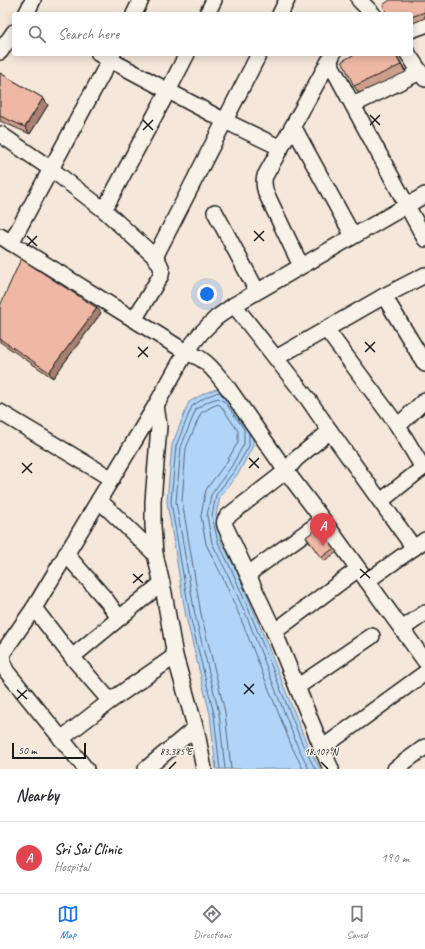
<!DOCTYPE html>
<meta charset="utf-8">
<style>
body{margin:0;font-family:Caveat,sans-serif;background:#f2f2f3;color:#2b2b33}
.scale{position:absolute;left:12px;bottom:10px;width:74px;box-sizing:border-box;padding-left:4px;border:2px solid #1c1c1c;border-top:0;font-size:11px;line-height:14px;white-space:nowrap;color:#1c1c1c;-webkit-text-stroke:3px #f7f3e8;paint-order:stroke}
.you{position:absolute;left:207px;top:294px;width:14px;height:14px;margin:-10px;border:3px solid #fff;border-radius:50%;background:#1a73e8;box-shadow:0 0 0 6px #1a73e833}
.badge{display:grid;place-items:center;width:26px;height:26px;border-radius:50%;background:#1a73e8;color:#fff;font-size:13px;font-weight:700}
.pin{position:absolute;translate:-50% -33px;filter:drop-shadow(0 1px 2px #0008)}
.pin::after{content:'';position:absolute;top:21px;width:14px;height:12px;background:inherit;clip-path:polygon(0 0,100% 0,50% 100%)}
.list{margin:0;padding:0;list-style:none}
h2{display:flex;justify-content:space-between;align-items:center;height:52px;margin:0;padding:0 16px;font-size:17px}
h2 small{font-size:13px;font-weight:400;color:#7c7c81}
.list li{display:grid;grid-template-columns:26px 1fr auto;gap:12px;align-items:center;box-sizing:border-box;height:72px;padding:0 16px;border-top:1px solid #e1e1e2}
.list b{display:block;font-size:15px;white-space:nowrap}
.list p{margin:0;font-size:13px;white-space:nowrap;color:#7c7c81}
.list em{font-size:13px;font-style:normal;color:#7c7c81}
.icon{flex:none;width:22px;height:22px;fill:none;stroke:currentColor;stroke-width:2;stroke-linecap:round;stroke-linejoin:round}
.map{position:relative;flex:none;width:425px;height:769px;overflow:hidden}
.search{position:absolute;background:#fff;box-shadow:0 2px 10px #0003;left:12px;right:12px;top:12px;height:44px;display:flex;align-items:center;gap:10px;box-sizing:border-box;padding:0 14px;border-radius:4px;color:#7c7c81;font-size:15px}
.sheet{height:124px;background:#fff}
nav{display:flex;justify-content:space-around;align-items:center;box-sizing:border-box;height:56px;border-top:1px solid #e1e1e2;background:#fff;font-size:11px;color:#7c7c81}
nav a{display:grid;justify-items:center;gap:2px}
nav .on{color:#1a73e8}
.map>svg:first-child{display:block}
</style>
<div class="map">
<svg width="425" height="769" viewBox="0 0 425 769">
<rect width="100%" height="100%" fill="#f5e7da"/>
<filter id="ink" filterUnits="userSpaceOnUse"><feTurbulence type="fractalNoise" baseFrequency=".025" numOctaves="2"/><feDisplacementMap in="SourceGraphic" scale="8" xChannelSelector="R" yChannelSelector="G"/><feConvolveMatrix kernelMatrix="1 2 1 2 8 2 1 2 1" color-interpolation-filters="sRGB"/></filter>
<g filter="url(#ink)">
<path fill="#b0d5f9" stroke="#758ba1" d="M219 388 253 426V446L239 472 220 497 216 515 221 541 237 572 255 614 306 742 320 769H216L210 714 186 617 167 502 172 445 189 402 205 393Z"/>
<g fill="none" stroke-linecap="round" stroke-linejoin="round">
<g stroke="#576674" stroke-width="1">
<path d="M249 433V446L235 470 216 495 212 516 218 542 233 573 251 615 302 743 315 769"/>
<path d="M220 769 214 714 190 616 171 502 176 446 192 406 206 397 218 392 222 394"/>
<path d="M225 769 219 713 195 615 176 502 181 447 196 409 209 401 218 398 225 402 244 429V444L231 467 211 495 207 516 212 543 228 575 247 617 297 745 309 769"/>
<path d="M231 769 225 712 201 614 182 501 186 448 201 413 211 407 218 404 221 406 238 431V442L226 463 207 488 205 493 201 516 206 544 223 578 241 619 292 747 303 769"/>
</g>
<defs>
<g id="minor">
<path d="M359 0 373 14"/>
<path d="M26 14 33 0"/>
<path d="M134 14 141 0"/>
<path d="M207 14 214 0"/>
<path d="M280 14 287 0"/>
<path d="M411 30 425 25"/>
<path d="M0 52 14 32"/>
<path d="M99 54 225 121 281 148"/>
<path d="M408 54 425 79"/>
<path d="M329 61 425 239"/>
<path d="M353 105 420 72"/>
<path d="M293 126 353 236"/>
<path d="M0 134 51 169 104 210 155 257C159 263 163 267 161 275L134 320"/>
<path d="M104 210 168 91 187 54"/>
<path d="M215 212 257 291"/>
<path d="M0 236 186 352C190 354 196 356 201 359 212 366 220 378 228 388L286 471 323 520 425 661"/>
<path d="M11 243 113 54"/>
<path d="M155 257 259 54"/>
<path d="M301 266 266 193C264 187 263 182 265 176L333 54"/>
<path d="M384 296 425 364"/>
<path d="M234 305 308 399 330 431 414 548"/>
<path d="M326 329 398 426 423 468"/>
<path d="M276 358 384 296 425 275"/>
<path d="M156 405 159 426 153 501V526L155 554 164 593 175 656 197 733 204 769"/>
<path d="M0 412 112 479"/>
<path d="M398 426 425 400"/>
<path d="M330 431 296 459 286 471 228 516C223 521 224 524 227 530L275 633 322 748 331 769"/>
<path d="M99 500 155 554"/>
<path d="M381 501 425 466"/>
<path d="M66 554 107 601 119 618"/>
<path d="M248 574 323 520"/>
<path d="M367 581 425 540"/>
<path d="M34 608 72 657 110 701"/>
<path d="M402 629 425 613"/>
<path d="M274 632 358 569"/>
<path d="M72 657 162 583"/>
<path d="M297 687 372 636"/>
<path d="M61 739 110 701 175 656"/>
<path d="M322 748 425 673"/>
<path d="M86 769 7 672C3 664 1 660 4 651L34 608 156 405 186 352 201 333 216 318 234 305 425 195"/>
<path d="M146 769 195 728"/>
<path d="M395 769 425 747"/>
</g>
</defs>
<use href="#minor" stroke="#1c1c1c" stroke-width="18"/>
<use href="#minor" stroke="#f7f3e8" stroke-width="15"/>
</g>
<g fill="#ce9e8d" stroke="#1c1c1c">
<path d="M425 0V18L411 24V14Z"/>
<path d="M396 54 406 72 359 93 354 86Z"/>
<path d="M0 73 43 98 48 105 30 134 0 121Z"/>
<path d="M0 306 97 308 101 313 53 378 0 342Z"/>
<path d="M319 527 337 552 324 561 306 537Z"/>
</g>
<g fill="#a78173" stroke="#1c1c1c">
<path d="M395 54H396L406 72 401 65Z"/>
<path d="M43 98 48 105 30 134 25 127Z"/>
<path d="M97 308 101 313 53 378 49 372Z"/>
</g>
<g fill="#efb8a4" stroke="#1c1c1c">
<path d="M390 0H425V12L411 17V14H387L383 5Z"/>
<path d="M355 54H395L401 65 354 86 342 61Z"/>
<path d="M0 73 43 98 25 127 0 116Z"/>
<path d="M21 259 97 308 49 372 0 339V306Z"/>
<path d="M319 527 334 548 321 558 306 537Z"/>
</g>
</g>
<path fill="none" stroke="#1c1c1c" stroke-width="1.5" d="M370 115 380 125M143 120 153 130M370 125 380 115M143 130 153 120M254 231 264 241M27 236 37 246M254 241 264 231M27 246 37 236M365 342 375 352M138 347 148 357M365 352 375 342M138 357 148 347M249 458 259 468M22 463 32 473M249 468 259 458M22 473 32 463M360 569 370 578M133 574 143 583M360 578 370 569M133 583 143 574M244 684 254 694M17 690 27 699M244 694 254 684M17 699 27 690M321 762 328 769M169 769 176 762"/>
<g font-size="10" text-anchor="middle" fill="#1c1c1c" stroke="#f7f3e8" stroke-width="3" stroke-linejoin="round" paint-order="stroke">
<text x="176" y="755">83.385°E</text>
<text x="321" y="755">18.107°N</text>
</g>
</svg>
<div class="scale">50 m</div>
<div class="you"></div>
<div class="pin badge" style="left:323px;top:546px;background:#e0444e">A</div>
<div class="search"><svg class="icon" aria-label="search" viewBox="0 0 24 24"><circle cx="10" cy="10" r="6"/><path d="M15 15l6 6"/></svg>Search here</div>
</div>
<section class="sheet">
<h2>Nearby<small></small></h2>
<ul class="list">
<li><span class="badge" style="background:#e0444e">A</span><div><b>Sri Sai Clinic</b><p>Hospital</p></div><em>190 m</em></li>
</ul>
</section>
<nav>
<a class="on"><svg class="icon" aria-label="map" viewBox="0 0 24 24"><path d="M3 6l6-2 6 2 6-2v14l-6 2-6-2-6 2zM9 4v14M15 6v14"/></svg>Map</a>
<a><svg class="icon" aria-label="directions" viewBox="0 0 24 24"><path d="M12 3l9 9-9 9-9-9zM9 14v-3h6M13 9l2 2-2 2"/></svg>Directions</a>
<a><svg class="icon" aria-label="saved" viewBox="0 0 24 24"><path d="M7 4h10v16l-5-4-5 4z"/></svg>Saved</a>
</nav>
